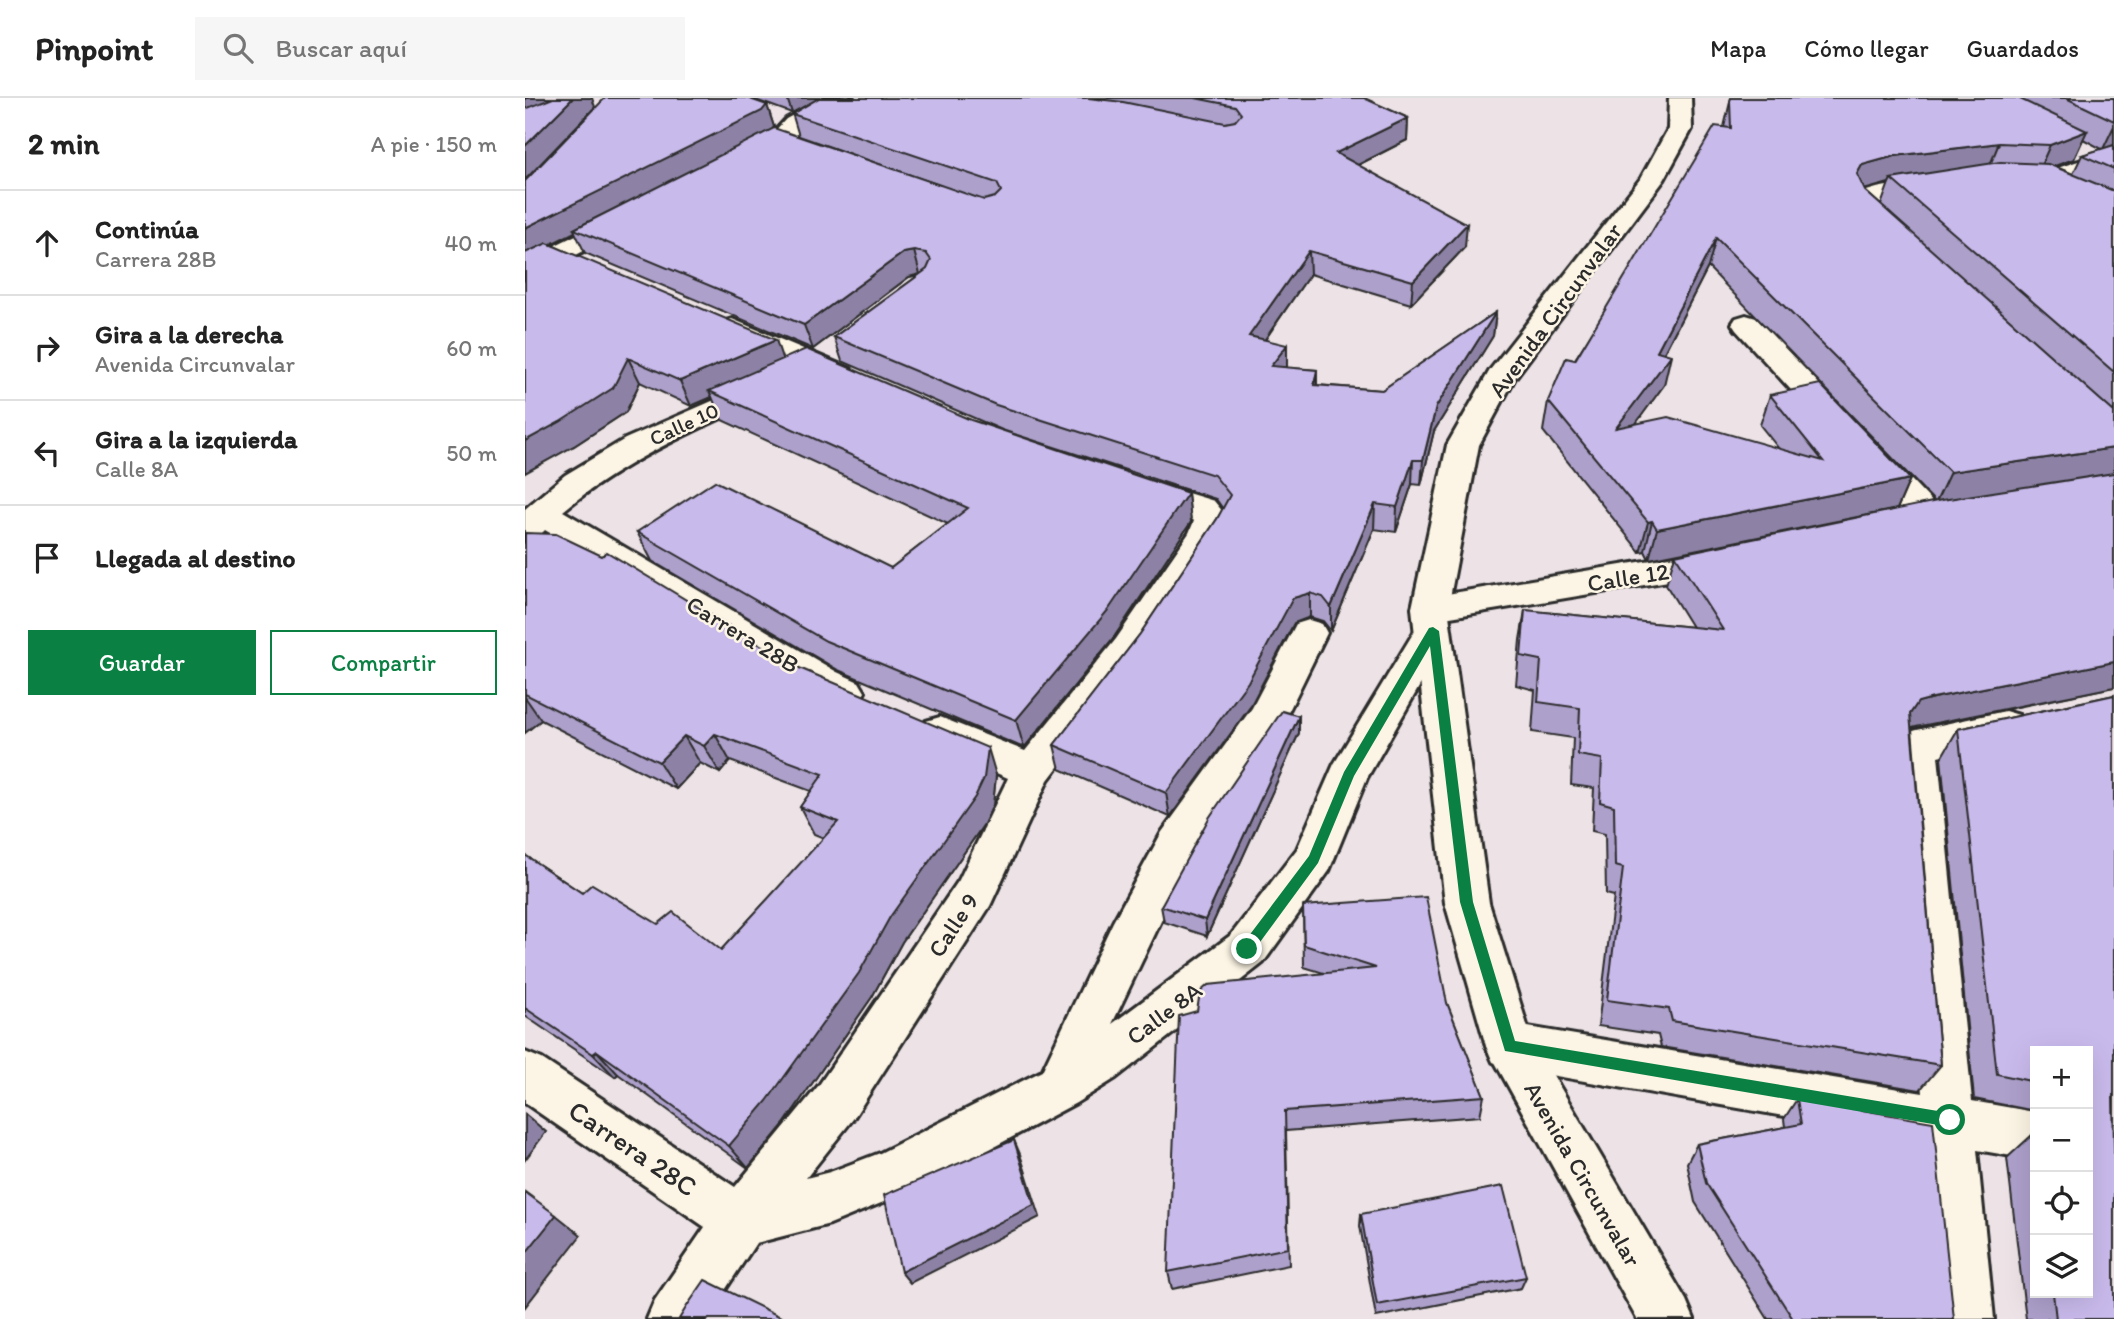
<!DOCTYPE html>
<html lang="es">
<meta charset="utf-8">
<style>
body{margin:0;font-family:Itim,sans-serif;background:#f6f6f6;color:#222}
.controls{position:absolute;right:21px;bottom:21px;display:grid;overflow:hidden;border-radius:0px;box-shadow:0 7px 28px #0002}
.controls button{width:63px;height:63px;display:grid;place-items:center;padding:0;border:0;border-bottom:2px solid #e0e0e0;background:#fff;color:#222;font:35px sans-serif}
.stop{position:absolute;width:21px;height:21px;margin:-16px;border:5px solid #0b8043;border-radius:50%;background:#fff}
.stop.end{background:#0b8043;border-color:#fff;box-shadow:0 2px 7px #0008}
.list{margin:0;padding:0;list-style:none}
h2{display:flex;justify-content:space-between;align-items:center;height:91px;margin:0;padding:0 28px;font-size:30px}
h2 small{font-size:23px;font-weight:400;color:#767676}
.list li{display:grid;grid-template-columns:46px 1fr auto;gap:21px;align-items:center;box-sizing:border-box;height:105px;padding:0 28px;border-top:2px solid #e0e0e0}
.list b{display:block;font-size:26px;white-space:nowrap}
.list p{margin:0;font-size:23px;white-space:nowrap;color:#767676}
.list em{font-size:23px;font-style:normal;color:#767676}
.actions{display:flex;gap:14px;padding:21px 28px}
.actions a{flex:1;padding:16px 0;border:2px solid #0b8043;border-radius:0px;text-align:center;font-size:24px;color:#0b8043}
.actions .main{background:#0b8043;color:#fff}
.icon{flex:none;width:38px;height:38px;fill:none;stroke:currentColor;stroke-width:2;stroke-linecap:round;stroke-linejoin:round}
.map{position:relative;flex:none;width:1589px;height:1221px;overflow:hidden}
header{display:flex;align-items:center;gap:42px;box-sizing:border-box;height:98px;padding:0 35px;background:#fff;border-bottom:2px solid #e0e0e0}
header strong{font-size:33px}
nav{display:flex;gap:38px;margin-inline-start:auto;font-size:24px}
.search{width:490px;height:63px;background:#f6f6f6;display:flex;align-items:center;gap:18px;box-sizing:border-box;padding:0 24px;border-radius:0px;color:#767676;font-size:26px}
main{display:flex}
aside{flex:1;background:#fff}
.map>svg:first-child{display:block}
</style>
<header>
<strong>Pinpoint</strong>
<div class="search"><svg class="icon" aria-label="search" viewBox="0 0 24 24"><circle cx="10" cy="10" r="6"/><path d="M15 15l6 6"/></svg>Buscar aquí</div>
<nav><a>Mapa</a><a>Cómo llegar</a><a>Guardados</a></nav>
</header>
<main>
<aside>
<h2>2 min<small>A pie · 150 m</small></h2>
<ul class="list">
<li><svg class="icon" aria-label="ahead" viewBox="0 0 24 24"><path d="M12 20V5M6 11l6-6 6 6"/></svg><div><b>Continúa</b><p>Carrera 28B</p></div><em>40 m</em></li>
<li><svg class="icon" aria-label="right" viewBox="0 0 24 24"><path d="M7 20v-9h11M14 6l5 5-5 5"/></svg><div><b>Gira a la derecha</b><p>Avenida Circunvalar</p></div><em>60 m</em></li>
<li><svg class="icon" aria-label="left" viewBox="0 0 24 24"><path d="M17 20v-9H6M10 6l-5 5 5 5"/></svg><div><b>Gira a la izquierda</b><p>Calle 8A</p></div><em>50 m</em></li>
<li><svg class="icon" aria-label="arrive" viewBox="0 0 24 24"><path d="M6 21V4h12l-3 4 3 4H6"/></svg><div><b>Llegada al destino</b></div></li>
</ul>
<div class="actions"><a class="main">Guardar</a><a>Compartir</a></div>
</aside>
<div class="map">
<svg width="1589" height="1221" viewBox="0 0 1589 1221">
<rect width="100%" height="100%" fill="#ede3e7"/>
<filter id="ink" filterUnits="userSpaceOnUse"><feTurbulence type="fractalNoise" baseFrequency=".0143" numOctaves="2"/><feDisplacementMap in="SourceGraphic" scale="14" xChannelSelector="R" yChannelSelector="G"/><feConvolveMatrix kernelMatrix="1 2 1 2 8 2 1 2 1" color-interpolation-filters="sRGB"/></filter>
<g filter="url(#ink)">
<g fill="none" stroke-linecap="round" stroke-linejoin="round">
<defs>
<g id="minor">
<path d="M300 0H328L325 5 277 31 262 47 227 65 218 67 209 65 206 60 209 55 246 37 261 21Z"/>
<path d="M1589 51V66C1557 78 1520 98 1485 89L1482 84 1485 79 1512 77Z"/>
<path d="M1413 82 1422 84 1425 89 1422 94 1352 107 1356 115 1376 135 1372 141C1348 147 1334 123 1325 103 1337 87 1393 84 1413 82Z"/>
<path d="M102 112 111 115 115 120 111 125 10 179 0 181V162Z"/>
<path d="M1221 217 1231 220 1414 411 1419 419 1414 427 1402 430 1390 427 1211 232 1207 226 1211 220Z"/>
<path d="M207 221 326 271 330 277 326 283 315 286 304 283 197 236 193 230 197 224Z"/>
<path d="M240 280 251 283 255 289 251 295C176 329 102 360 38 413L312 574 334 584 340 594 334 604 321 608 286 594 20 432 12 440 0 443V411L40 377 100 341Z"/>
<path d="M613 380 689 403 704 421 697 437 617 559 523 682 465 808 328 1021 281 1080 305 1074 355 1055 517 973 588 824 637 734 727 610 771 526 784 522 797 526 802 535 756 629 667 758 587 926 706 837 772 751 809 666 895 524 902 522 892 519 887 510 892 501 1198 450 1210 454 1215 462 1210 470 1198 474 913 521 921 524 926 533 842 680 804 773 738 865 591 980 551 1005 388 1092 305 1126 231 1145 181 1221H122L130 1202 180 1129 0 1005V954L17 961 210 1089 294 987 434 782 483 680 401 645 395 634 401 623 415 619 500 653 591 541 664 435 669 423 665 419 601 398 597 391 601 384Z"/>
<path d="M1480 613 1494 617 1499 628 1494 639 1413 658 1447 1003 1510 1014V1062L1452 1052 1469 1221H1415L1402 1043 985 970 968 964 961 948 968 932 985 926 1398 995 1372 647 1378 636 1392 632Z"/>
</g>
<path id="primary" d="M1144 0H1166L1167 31 1139 82 990 280 954 347 923 510 964 805 1006 940 1161 1202 1169 1221H1112L961 948 920 805 887 510 922 347 965 272 1116 80 1143 31Z"/>
</defs>
<use href="#minor" stroke="#2b2b2b" stroke-width="6"/>
<use href="#primary" stroke="#2b2b2b" stroke-width="6"/>
<use href="#minor" fill="#fcf5e5" fill-rule="evenodd"/>
<use href="#primary" fill="#fcf5e5" fill-rule="evenodd"/>
</g>
<g fill="#ada0cb" stroke="#2b2b2b" stroke-width="2" fill-rule="evenodd">
<path d="M225 0H839L883 20 882 42 833 67 940 149 886 206 785 176 740 242 762 270 792 272V287L857 292 971 214 968 238 909 333 896 387 887 386 871 434 849 431 806 533 798 523 785 519 769 525 725 609 645 719 535 671 529 647 615 536 692 421 698 411 691 401 477 332 317 263 309 239 394 177 384 179 288 251 60 155 50 134 25 146 258 262 446 322 663 395 666 424 589 539 499 650 313 572 127 463 112 434 366 470 423 426 197 322 187 299 166 308 115 284 101 314 49 348 0 83 242 7 249 29 248 31 417 88 274 38 267 15Z"/>
<path d="M1206 0H1589V589L1387 631 1416 967 1395 992 1136 949 1133 937 1073 928 1089 798 1081 796 1080 736 1067 733 1069 690 1046 687 1048 640 1007 634 1010 592 991 587 995 542 1000 512 1167 529 1141 487 1150 457 1410 404 1183 169 1139 255V287L1110 326 1254 351 1235 327 1245 297 1385 381 1372 411 1124 461 1120 453 1115 454 1018 333 1023 303 1199 29ZM1558 41 1577 51 1557 57 1548 76 1529 68 1549 61ZM1360 85H1364L1356 107 1339 92Z"/>
<path d="M0 435 272 569 471 677 468 707 459 726 377 844 347 899 259 1026 223 1070 93 976 90 979 0 918V757L57 795 196 852 299 740 289 736 275 709 286 693 205 663 195 675 175 665 151 691 16 622 0 635Z"/>
<path d="M1589 597V1025H1588L1589 1221H1501L1482 1060 1507 1037H1510V1195H1563V953H1510V1013L1449 1001 1416 660 1433 631Z"/>
<path d="M774 618V635L682 838 639 824 636 808Z"/>
<path d="M778 808 922 905 959 998 955 1018 761 1033 764 1167 647 1191 643 1174 799 875 779 869Z"/>
<path d="M1272 1001 1429 1221H1243L1170 1104 1162 1065 1172 1046 1260 1029 1259 1021Z"/>
<path d="M836 1116 1001 1179 996 1190 851 1219 835 1128Z"/>
</g>
<g fill="#8d82a5" stroke="#2b2b2b" stroke-width="2">
<path d="M0 0H39L0 17Z"/>
<path d="M48 0H67L70 9 0 82V48Z"/>
<path d="M262 0H295L267 15Z"/>
<path d="M242 7 249 29 244 35 49 131 50 134 0 159V130Z"/>
<path d="M883 20 882 42 811 78V55Z"/>
<path d="M1589 28V47L1578 51Z"/>
<path d="M1562 33 1549 61 1513 74 1525 47Z"/>
<path d="M1474 45 1463 72 1366 81 1364 85 1328 95 1332 76 1337 67 1370 58Z"/>
<path d="M942 126 940 149 886 206 888 183Z"/>
<path d="M1191 140 1183 169 1125 282 1132 253Z"/>
<path d="M389 153 395 176 384 179 288 251 279 227 378 155Z"/>
<path d="M784 153 785 176 725 263 724 238Z"/>
<path d="M971 214 968 238 909 333 896 387 898 362 911 309Z"/>
<path d="M251 242 259 266 184 293 187 299 166 308 155 283Z"/>
<path d="M762 247V272L746 268Z"/>
<path d="M1146 257 1139 287 1085 361 1091 330Z"/>
<path d="M103 260 115 284 101 314 49 348 0 375V343Z"/>
<path d="M792 272V296L789 287Z"/>
<path d="M1589 350V377L1411 404 1425 374Z"/>
<path d="M888 362 887 386 871 434 872 409Z"/>
<path d="M1385 381 1372 411 1124 461 1132 431Z"/>
<path d="M663 395 666 424 589 539 499 650 491 622Z"/>
<path d="M850 406 849 431 806 533V509Z"/>
<path d="M1127 423 1120 453 1115 454 1123 424Z"/>
<path d="M785 495V519L769 525 725 609 645 719 641 695 768 500Z"/>
<path d="M1589 564V589L1391 629 1377 633 1385 616 1393 604 1408 600Z"/>
<path d="M0 599 16 622 0 635Z"/>
<path d="M774 618V635L682 838 680 822Z"/>
<path d="M190 636 205 663 195 675 179 648Z"/>
<path d="M159 638 175 665 151 691 134 664Z"/>
<path d="M463 650 471 677 468 707 459 726 377 844 347 899 259 1026 223 1070 204 1048 365 819Z"/>
<path d="M72 953 93 976 90 979 68 956Z"/>
<path d="M0 1016 21 1034 0 1062Z"/>
<path d="M489 1042 495 1056 515 1119 385 1185 376 1174Z"/>
<path d="M31 1117 56 1137 0 1209V1156Z"/>
</g>
<g fill="#c9baec" stroke="#2b2b2b" stroke-width="2">
<path d="M28 0H48L0 48V11Z"/>
<path d="M80 0H222L242 7 237 13 0 130V83Z"/>
<path d="M294 0H563L598 4 700 25 710 23 716 16 710 8 670 0H839L883 20 811 55 942 126 888 183 784 153 724 238 762 247 746 268 792 272 789 287 857 292 971 214 911 309 898 362H888L872 409 850 406 806 509 798 499 785 495 768 500 723 584 641 695 529 647 615 536 692 421 705 397 689 377 471 307 309 239 402 171 406 162 401 155 389 153 378 155 279 227 49 131 249 30 459 102 470 99 476 93 472 85 267 16Z"/>
<path d="M1206 0H1493L1562 33 1525 47 1474 45 1370 58 1337 67 1332 76 1340 93 1589 314V350L1425 374 1191 140 1132 253 1146 257 1091 330 1143 319 1298 363 1245 297 1295 286 1385 381 1132 431 1127 423 1123 424 1023 303 1041 260 1050 262 1190 28 1206 30 1205 3Z"/>
<path d="M1541 0H1589V23Z"/>
<path d="M1589 47V71L1557 57Z"/>
<path d="M1475 64 1523 66 1589 93V274L1366 81Z"/>
<path d="M22 145 251 242 155 283 103 260 88 290 35 324 0 343V155Z"/>
<path d="M281 251 446 322 663 395 584 511 491 622 301 543 112 434 190 383 366 470 443 410 184 293Z"/>
<path d="M1589 375V564L1408 600 1393 604 1385 616 1416 967 1147 923 1144 911 1082 902 1098 770 1090 768 1089 708 1075 704 1077 661 1053 657 1055 610 1013 604 1016 562 996 558 1000 512 1198 532 1150 457 1417 402Z"/>
<path d="M0 435 31 436 77 458 82 454 272 569 463 650 459 680 450 699 365 819 334 875 242 1003 204 1048 72 953 68 956 0 910V757L57 795 67 786 133 826 148 814 196 852 313 724 275 709 298 676 190 636 179 648 159 638 134 664 0 596Z"/>
<path d="M1589 597V997H1588L1589 1050V1221H1531L1528 1195H1563V953H1510V984L1472 976 1433 631Z"/>
<path d="M757 613 774 618 680 822 636 808 684 720Z"/>
<path d="M901 799 922 905 959 998 760 1013 763 1150 643 1174 654 918 672 913 675 894 683 887 851 870 779 847 778 808Z"/>
<path d="M1272 1001 1408 1024 1429 1221H1268L1181 1085 1172 1046 1276 1026Z"/>
<path d="M1507 1037H1510V1064Z"/>
<path d="M489 1042 509 1107 376 1174 359 1097Z"/>
<path d="M978 1088 1001 1179 852 1207 836 1116Z"/>
<path d="M0 1094 31 1117 0 1156Z"/>
<path d="M180 1182 260 1221H154L162 1208Z"/>
</g>
</g>
<path fill="#0b8043" d="M908 529 914 533 948 804 990 943 1425 1015 1432 1022 1430 1027 1425 1029 980 953 935 804 905 548 829 678 793 765 727 855H717V847L784 758 819 674 904 530Z"/>
<g text-anchor="middle" dominant-baseline="central" stroke-width="5" stroke-linejoin="round" paint-order="stroke">
<g font-size="21" fill="#2b2b2b" stroke="#fcf5e5">
<text transform="translate(159 326) rotate(-25)">Calle 10</text>
</g>
<g font-size="24" fill="#2b2b2b" stroke="#fcf5e5">
<text transform="translate(1030 212) rotate(-54)">Avenida Circunvalar</text>
<text transform="translate(1103 479) rotate(-9)">Calle 12</text>
<text transform="translate(218 536) rotate(31)">Carrera 28B</text>
<text transform="translate(428 827) rotate(-57)">Calle 9</text>
<text transform="translate(639 915) rotate(-37)">Calle 8A</text>
<text transform="translate(1058 1076) rotate(60)">Avenida Circunvalar</text>
</g>
<g font-size="28" fill="#2b2b2b" stroke="#fcf5e5">
<text transform="translate(108 1050) rotate(34)">Carrera 28C</text>
</g>
</g>
</svg>
<div class="controls">
<button>+</button>
<button>−</button>
<button><svg class="icon" aria-label="locate" viewBox="0 0 24 24"><circle cx="12" cy="12" r="6"/><path d="M12 2v4M12 18v4M2 12h4M18 12h4"/></svg></button>
<button><svg class="icon" aria-label="layers" viewBox="0 0 24 24"><path d="M12 4l9 5-9 5-9-5zM3 14l9 5 9-5"/></svg></button>
</div>
<div class="stop" style="left:1425px;top:1022px"></div>
<div class="stop end" style="left:722px;top:851px"></div>
</div>
</main>
